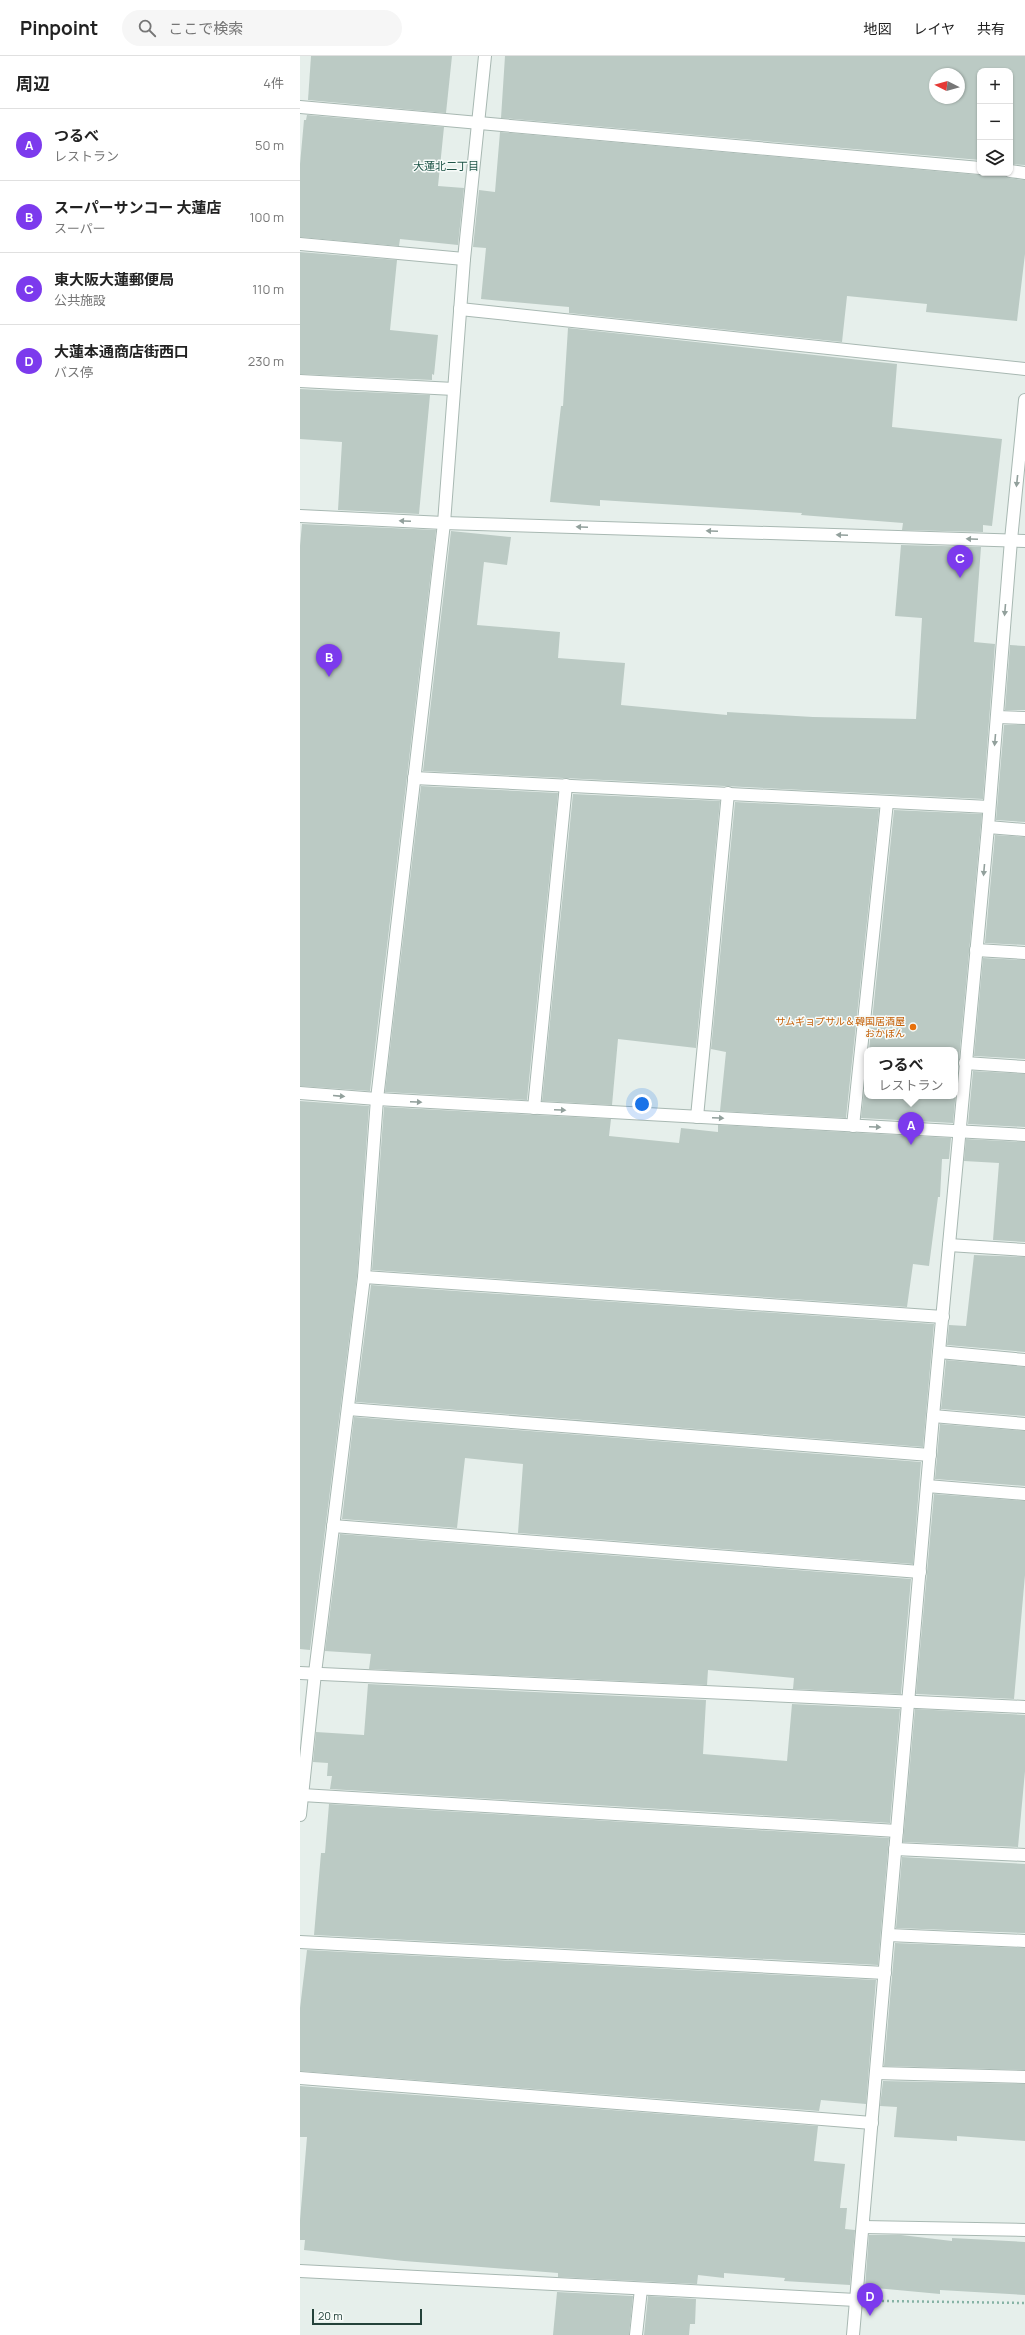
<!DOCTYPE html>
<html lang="ja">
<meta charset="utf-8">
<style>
body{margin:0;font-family:Manrope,"Noto Sans JP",sans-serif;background:#f6f6f6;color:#222}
.controls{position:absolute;right:12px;top:12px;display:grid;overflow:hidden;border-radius:8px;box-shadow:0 1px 3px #0004}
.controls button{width:36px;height:36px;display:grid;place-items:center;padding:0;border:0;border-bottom:1px solid #e0e0e0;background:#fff;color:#222;font:20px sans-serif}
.compass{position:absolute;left:629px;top:12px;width:36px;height:36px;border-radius:50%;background:#fff;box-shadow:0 1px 3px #0004;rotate:276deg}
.scale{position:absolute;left:12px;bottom:10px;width:110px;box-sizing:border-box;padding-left:4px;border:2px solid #24423a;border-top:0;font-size:11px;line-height:14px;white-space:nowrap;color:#24423a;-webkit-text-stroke:3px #f7fbf9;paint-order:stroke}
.you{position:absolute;left:342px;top:1048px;width:14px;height:14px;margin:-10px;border:3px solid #fff;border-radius:50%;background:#1a73e8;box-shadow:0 0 0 6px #1a73e833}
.badge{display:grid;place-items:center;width:26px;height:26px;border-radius:50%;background:#7c3aed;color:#fff;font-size:13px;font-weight:700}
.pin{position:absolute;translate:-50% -33px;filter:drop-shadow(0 1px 2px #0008)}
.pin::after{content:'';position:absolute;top:21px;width:14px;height:12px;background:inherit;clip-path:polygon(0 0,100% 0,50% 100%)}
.popup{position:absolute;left:564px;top:991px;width:94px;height:52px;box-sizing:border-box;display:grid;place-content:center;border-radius:8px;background:#fff;filter:drop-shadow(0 1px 3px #0005);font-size:13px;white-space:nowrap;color:#767676}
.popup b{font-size:15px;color:#222}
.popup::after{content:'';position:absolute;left:50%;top:100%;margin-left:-8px;border:8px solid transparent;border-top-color:#fff}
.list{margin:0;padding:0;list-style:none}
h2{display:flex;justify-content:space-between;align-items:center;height:52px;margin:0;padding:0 16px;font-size:17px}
h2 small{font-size:13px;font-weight:400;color:#767676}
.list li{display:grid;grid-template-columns:26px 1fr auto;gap:12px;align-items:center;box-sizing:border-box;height:72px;padding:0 16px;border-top:1px solid #e0e0e0}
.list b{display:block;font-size:15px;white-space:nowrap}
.list p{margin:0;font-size:13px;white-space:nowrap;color:#767676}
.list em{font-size:13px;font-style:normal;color:#767676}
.icon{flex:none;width:22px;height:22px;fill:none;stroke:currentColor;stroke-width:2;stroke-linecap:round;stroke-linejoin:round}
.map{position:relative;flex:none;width:725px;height:2279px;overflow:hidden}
header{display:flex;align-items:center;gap:24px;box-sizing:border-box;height:56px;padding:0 20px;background:#fff;border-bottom:1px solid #e0e0e0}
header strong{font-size:19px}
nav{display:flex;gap:22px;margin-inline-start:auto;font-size:14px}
.search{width:280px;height:36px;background:#f6f6f6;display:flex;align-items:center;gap:10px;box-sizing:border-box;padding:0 14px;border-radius:22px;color:#767676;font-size:15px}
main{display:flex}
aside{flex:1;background:#fff}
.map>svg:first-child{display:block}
</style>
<header>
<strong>Pinpoint</strong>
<div class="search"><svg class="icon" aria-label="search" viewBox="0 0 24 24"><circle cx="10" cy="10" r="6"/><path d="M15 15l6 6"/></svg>ここで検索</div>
<nav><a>地図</a><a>レイヤ</a><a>共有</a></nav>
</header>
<main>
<aside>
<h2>周辺<small>4件</small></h2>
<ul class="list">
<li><span class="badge">A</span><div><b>つるべ</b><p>レストラン</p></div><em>50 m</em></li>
<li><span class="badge">B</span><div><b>スーパーサンコー 大蓮店</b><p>スーパー</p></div><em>100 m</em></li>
<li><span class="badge">C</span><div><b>東大阪大蓮郵便局</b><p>公共施設</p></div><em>110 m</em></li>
<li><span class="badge">D</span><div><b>大蓮本通商店街西口</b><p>バス停</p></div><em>230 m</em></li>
</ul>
</aside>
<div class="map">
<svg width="725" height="2279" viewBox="0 0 725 2279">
<rect width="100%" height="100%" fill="#e6efeb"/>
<g fill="#bbcac4" fill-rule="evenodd">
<path d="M11 0H152L146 57 8 44Z"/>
<path d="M205 0H725V109L710 108V15H680V104L201 62ZM635 18H659V42H635Z"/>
<path d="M7 59 144 71 138 130 164 132 158 189 100 183 99 190 0 181V108L4 64H6Z"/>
<path d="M200 76 679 119 685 117H703L709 122 725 124V198L717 265 626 256 627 248 547 240 542 286 269 257V251L181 243 186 192 173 191 179 134 195 136Z"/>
<path d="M0 196 97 204 90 274 138 279 134 319 132 318V324L0 318Z"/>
<path d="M268 272 597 308 592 371 702 383 692 470 683 469V476L602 474 603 467 501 459 502 457 300 444V450L250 446 261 350H263Z"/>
<path d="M0 333 130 339 119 458 38 454 42 386 0 383Z"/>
<path d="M2 468 136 474 70 1035 0 1030V490Z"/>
<path d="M151 475 211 481 207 509 184 506 177 569 260 576 258 602 325 607 321 649 427 659V656L513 661 616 663 622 562 595 560 601 489 681 491 674 586 695 588 683 743 123 715Z"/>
<path d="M710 589 725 590V654H705Z"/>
<path d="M704 669H725V766L696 764Z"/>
<path d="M121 730 258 737 227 1044 85 1036Z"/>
<path d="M273 738 420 745 396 992 318 983 312 1049 242 1045Z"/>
<path d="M435 746 579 753 546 1062 420 1055 426 996 411 993Z"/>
<path d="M594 754 682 758 653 1067 561 1062 567 1008V1040H655V994H569Z"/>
<path d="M695 779 725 781V889L685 887Z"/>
<path d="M683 902 725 904V1003L674 1000Z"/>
<path d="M673 1015 725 1018V1071L668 1068Z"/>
<path d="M0 1045 69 1050 57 1220 10 1594 0 1593Z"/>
<path d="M84 1051 311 1063 309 1080 379 1087 381 1072 418 1076V1069L651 1082 649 1103H642L640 1141H638L629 1210 613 1208 607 1251 72 1214Z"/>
<path d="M666 1083 725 1086V1186L693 1184 699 1107 664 1105Z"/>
<path d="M674 1199 725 1201V1296L647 1289 649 1269 666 1270Z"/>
<path d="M71 1229 634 1268 623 1391 56 1346Z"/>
<path d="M646 1304 725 1311V1360L641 1353Z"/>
<path d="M54 1361 621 1406 613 1508 218 1477 223 1408 165 1402 157 1472 42 1463Z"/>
<path d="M640 1368 725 1375V1430L635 1423Z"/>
<path d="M634 1438 725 1445V1519L714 1643 616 1638Z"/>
<path d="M40 1478 611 1523 601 1638 493 1633 494 1622 408 1614 407 1629 69 1613 71 1598 25 1595Z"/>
<path d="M68 1628 406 1644 403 1698 487 1705 492 1648 600 1653 590 1767 30 1733 32 1720H27L28 1707 13 1706 16 1676 64 1679Z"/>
<path d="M615 1653 725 1659V1715L718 1791 603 1786Z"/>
<path d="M29 1748 589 1782 578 1909 14 1879 21 1797H25Z"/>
<path d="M602 1801 725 1808V1877L596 1872Z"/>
<path d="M595 1887 725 1892V2014L584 2010Z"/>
<path d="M7 1894 576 1924 566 2048 521 2044 519 2055 0 2015V1952Z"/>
<path d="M583 2025 725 2028V2085L657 2080V2085L594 2081 597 2051 580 2050Z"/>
<path d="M0 2030 518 2070 514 2105 545 2108 540 2152H547L545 2173 555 2174 550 2229 484 2225 485 2222 424 2217V2222L398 2219 397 2228 258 2221V2217L104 2205 4 2194 5 2184H0V2164L7 2081H0Z"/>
<path d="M569 2179H601L652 2185V2182L725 2186V2239L640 2234V2238L565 2231Z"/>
<path d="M257 2236 333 2240 329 2279H253Z"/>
<path d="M348 2240 396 2243 395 2268H390L389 2279H344Z"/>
</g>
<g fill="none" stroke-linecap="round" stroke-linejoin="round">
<defs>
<path id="service" d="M372 2234 556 2244"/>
<g id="minor">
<path d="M0 51 680 112"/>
<path d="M710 115 725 117"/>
<path d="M0 188 164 203"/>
<path d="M160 253 725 313"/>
<path d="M0 325 154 333"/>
<path d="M0 460 144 467 725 485"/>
<path d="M697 661 725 662"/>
<path d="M114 722 689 751"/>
<path d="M688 771 725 774"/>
<path d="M676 894 725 897"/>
<path d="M665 1007 725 1011"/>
<path d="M0 1037 77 1043 725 1079"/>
<path d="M234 1052 266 729"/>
<path d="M397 1061 428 737"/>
<path d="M553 1070 587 746"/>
<path d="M649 1189 725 1194"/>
<path d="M64 1221 643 1261"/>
<path d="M639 1296 725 1304"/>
<path d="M48 1353 630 1399"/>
<path d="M633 1360 725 1368"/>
<path d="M627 1430 725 1438"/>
<path d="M33 1470 620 1516"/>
<path d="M0 1617 725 1651"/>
<path d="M2 1739 597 1775"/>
<path d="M0 1759 15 1617 64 1221 77 1043 144 467 164 203 185 0"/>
<path d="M595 1793 725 1799"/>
<path d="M588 1879 725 1885"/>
<path d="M0 1886 585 1917"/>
<path d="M576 2017 725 2021"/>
<path d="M0 2022 572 2067"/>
<path d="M563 2171 725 2174"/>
<path d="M0 2215 372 2234"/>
<path d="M336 2279 341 2233"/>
<path d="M553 2279 633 1360 688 771 711 484 725 344"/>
</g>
</defs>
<use href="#service" stroke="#a8b8b2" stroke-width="14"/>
<use href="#minor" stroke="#a8b8b2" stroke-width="14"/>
<path stroke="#86b3a5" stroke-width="2.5" stroke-dasharray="2 3" stroke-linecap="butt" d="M582 2245 725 2247"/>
<use href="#service" stroke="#fff" stroke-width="12"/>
<use href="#minor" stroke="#fff" stroke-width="12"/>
</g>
<defs><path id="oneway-solid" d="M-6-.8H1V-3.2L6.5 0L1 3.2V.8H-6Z"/></defs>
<g fill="#92a09c">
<use href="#oneway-solid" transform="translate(717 425) rotate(96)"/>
<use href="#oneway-solid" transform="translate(105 465) rotate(-177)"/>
<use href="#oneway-solid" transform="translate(282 471) rotate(-178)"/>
<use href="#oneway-solid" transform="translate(412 475) rotate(-178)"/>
<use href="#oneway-solid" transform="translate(542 479) rotate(-178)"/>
<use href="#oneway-solid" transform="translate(672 483) rotate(-178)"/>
<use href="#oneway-solid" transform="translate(705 554) rotate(95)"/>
<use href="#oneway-solid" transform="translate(695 684) rotate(95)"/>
<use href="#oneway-solid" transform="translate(684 814) rotate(95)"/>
<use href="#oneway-solid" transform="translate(39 1040) rotate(5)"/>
<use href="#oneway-solid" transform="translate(116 1046) rotate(3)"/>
<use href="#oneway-solid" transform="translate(260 1054) rotate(3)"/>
<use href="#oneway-solid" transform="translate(418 1062) rotate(3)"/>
<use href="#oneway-solid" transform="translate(575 1071) rotate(3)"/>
</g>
<circle fill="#e8710a" stroke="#f7fbf9" stroke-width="1.5" cx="613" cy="971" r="4"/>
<g text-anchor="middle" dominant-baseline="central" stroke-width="3" stroke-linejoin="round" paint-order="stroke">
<g font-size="10" fill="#c56008" stroke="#f7fbf9" text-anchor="end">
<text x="605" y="965">サムギョプサル＆韓国居酒屋<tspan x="605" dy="12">おかぽん</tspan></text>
</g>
<g font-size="11" fill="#1f5548" stroke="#f7fbf9">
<text x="146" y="109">大蓮北二丁目</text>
</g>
</g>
</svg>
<div class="controls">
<button>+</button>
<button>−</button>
<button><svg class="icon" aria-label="layers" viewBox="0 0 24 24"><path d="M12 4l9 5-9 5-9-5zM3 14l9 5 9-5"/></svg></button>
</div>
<svg class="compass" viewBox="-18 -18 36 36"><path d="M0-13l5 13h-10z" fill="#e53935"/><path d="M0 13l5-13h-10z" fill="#767676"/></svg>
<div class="scale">20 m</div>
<div class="you"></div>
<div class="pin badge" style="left:611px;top:1089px">A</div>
<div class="popup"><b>つるべ</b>レストラン</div>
<div class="pin badge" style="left:29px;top:621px">B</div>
<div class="pin badge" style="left:660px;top:522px">C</div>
<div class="pin badge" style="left:570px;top:2260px">D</div>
</div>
</main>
